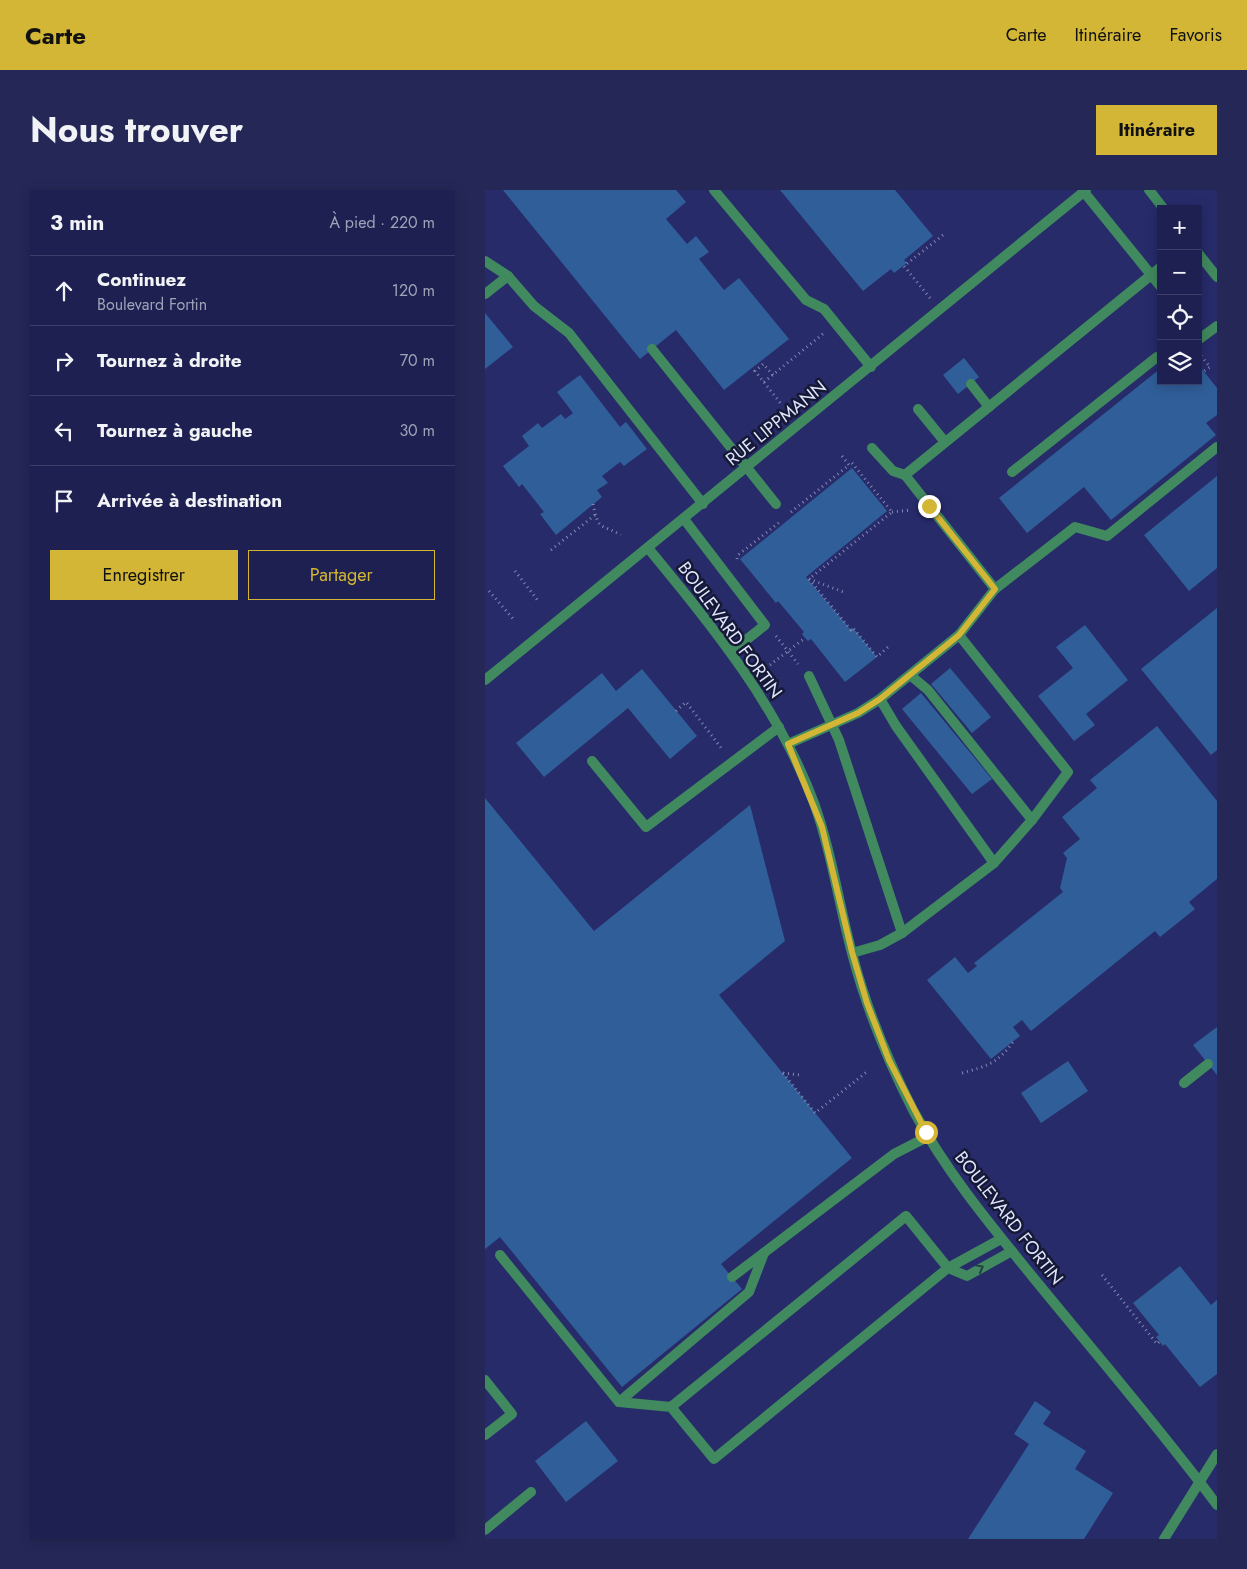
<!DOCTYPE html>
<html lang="fr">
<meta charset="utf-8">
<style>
body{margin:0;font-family:Jost,sans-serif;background:#252857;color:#f1f3f6}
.controls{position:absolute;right:15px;top:15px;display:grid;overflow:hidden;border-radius:0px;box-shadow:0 2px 12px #0003}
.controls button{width:45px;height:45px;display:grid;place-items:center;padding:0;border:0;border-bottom:1px solid #3b3e67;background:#1d2050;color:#f1f3f6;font:25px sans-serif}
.stop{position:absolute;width:15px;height:15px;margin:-11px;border:4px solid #d3b635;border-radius:50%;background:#fff}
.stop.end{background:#d3b635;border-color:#fff;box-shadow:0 1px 5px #0008}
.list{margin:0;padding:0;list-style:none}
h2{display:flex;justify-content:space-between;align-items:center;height:65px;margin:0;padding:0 20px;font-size:21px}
h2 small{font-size:16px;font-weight:400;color:#a0a3b7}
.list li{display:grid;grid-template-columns:32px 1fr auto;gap:15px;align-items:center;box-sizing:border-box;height:70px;padding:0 20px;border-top:1px solid #3b3e67}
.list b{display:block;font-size:19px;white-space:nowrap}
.list p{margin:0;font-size:16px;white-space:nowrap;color:#a0a3b7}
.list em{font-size:16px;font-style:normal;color:#a0a3b7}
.actions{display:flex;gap:10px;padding:15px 20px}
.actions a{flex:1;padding:11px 0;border:1px solid #d3b635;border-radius:0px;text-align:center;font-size:18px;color:#d3b635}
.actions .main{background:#d3b635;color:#111}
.icon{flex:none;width:28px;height:28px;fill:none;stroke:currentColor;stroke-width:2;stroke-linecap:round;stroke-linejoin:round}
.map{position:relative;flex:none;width:732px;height:1349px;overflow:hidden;border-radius:0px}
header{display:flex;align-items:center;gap:30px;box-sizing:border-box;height:70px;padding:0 25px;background:#d3b635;color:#111}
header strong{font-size:24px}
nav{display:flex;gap:28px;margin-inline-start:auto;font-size:18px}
.intro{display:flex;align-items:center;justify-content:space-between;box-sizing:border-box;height:120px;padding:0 30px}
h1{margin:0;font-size:35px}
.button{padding:12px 22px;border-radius:0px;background:#d3b635;color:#111;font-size:18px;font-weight:700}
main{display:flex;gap:30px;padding:0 30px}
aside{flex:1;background:#1d2050;border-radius:0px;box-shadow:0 2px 12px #0003}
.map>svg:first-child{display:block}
</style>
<header>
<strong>Carte</strong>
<nav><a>Carte</a><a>Itinéraire</a><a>Favoris</a></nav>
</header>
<div class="intro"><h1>Nous trouver</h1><a class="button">Itinéraire</a></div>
<main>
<aside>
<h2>3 min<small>À pied · 220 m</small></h2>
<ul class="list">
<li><svg class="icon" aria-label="ahead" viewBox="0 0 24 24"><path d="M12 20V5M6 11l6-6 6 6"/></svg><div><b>Continuez</b><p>Boulevard Fortin</p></div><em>120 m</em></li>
<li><svg class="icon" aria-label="right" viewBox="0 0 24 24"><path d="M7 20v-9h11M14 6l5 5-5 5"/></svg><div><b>Tournez à droite</b></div><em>70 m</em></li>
<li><svg class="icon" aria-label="left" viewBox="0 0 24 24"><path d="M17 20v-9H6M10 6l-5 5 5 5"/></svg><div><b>Tournez à gauche</b></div><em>30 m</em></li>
<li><svg class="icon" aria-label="arrive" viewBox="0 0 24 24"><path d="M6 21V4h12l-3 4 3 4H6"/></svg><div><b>Arrivée à destination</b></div></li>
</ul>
<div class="actions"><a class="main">Enregistrer</a><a>Partager</a></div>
</aside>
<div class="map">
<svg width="732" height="1349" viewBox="0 0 732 1349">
<rect width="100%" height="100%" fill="#272b6a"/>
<g fill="#305e99">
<path d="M18 0H191L201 12 181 29 202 54 211 46 224 62 214 69 239 100 254 88 304 149 239 200 191 140 155 169Z"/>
<path d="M295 0H410L448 46 419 70 422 73 409 83 406 79 378 101Z"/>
<path d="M0 123 28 157 0 179Z"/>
<path d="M479 168 494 187 473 204 458 185Z"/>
<path d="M713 174 732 198V225L721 233 731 245 626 330 599 297 542 343 514 308 676 178V191H713Z"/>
<path d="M95 185 135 237 141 232 162 259 139 276 135 272 117 286 123 293 112 300 117 307 71 345 55 324 59 322 37 294 34 297 18 276 44 256 37 246 53 233 57 238 76 224 80 229 88 223 72 202Z"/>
<path d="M367 278 402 321 321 387 366 440 368 438 392 467 360 492 326 449 323 451 320 448 317 444 319 442 293 411 291 413 255 369Z"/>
<path d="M732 286V378L704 401 659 345Z"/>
<path d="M732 418V560L726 565 656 479Z"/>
<path d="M600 435 643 490 601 524 610 535 589 551 553 506 588 478 571 457Z"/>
<path d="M465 478 506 527 487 543 446 494Z"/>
<path d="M157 479 212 546 185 569 143 518 59 587 31 553 117 483 131 501Z"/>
<path d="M436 503 507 589 487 604 417 519Z"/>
<path d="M672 536 732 611V689L704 712 710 719 675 747 670 741 546 841 537 830 528 837 535 846 506 869 442 790 470 767 483 783 492 776 489 773 578 702 575 698 582 668 578 663 595 649 577 627 612 598 605 590Z"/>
<path d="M0 608 109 741 265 615 300 751 234 805 367 968 236 1074 257 1099 137 1197 15 1047 0 1059Z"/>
<path d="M732 837V885L708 855Z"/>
<path d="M583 871 603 901 556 933 536 903Z"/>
<path d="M695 1076 726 1115 732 1110V1184L715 1197 680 1154 678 1156 671 1147 674 1145 648 1113Z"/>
<path d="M550 1211 566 1222 558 1234 601 1261 590 1279 628 1303 599 1349H483L544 1254 529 1244Z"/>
<path d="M101 1231 133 1271 81 1312 50 1271Z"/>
</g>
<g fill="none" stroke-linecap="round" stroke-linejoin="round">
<g stroke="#8589b4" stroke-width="3" stroke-dasharray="1 4" stroke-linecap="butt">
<path d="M445 108 419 76 458 45"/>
<path d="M716 166 725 177 719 181"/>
<path d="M288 185 278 174 270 181 297 215"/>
<path d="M279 192 339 143"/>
<path d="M367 273 407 322 324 389 366 440 368 438 392 467 403 457"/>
<path d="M108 314C114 342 115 333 136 345"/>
<path d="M306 322 364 275 357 266"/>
<path d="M407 322 426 320"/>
<path d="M66 360 110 325"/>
<path d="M252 369 253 365 296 331"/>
<path d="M30 381 54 412"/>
<path d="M324 389 361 403"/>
<path d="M4 401 30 431"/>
<path d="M291 446 313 474"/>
<path d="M281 478 320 448"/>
<path d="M191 521 201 512 237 559"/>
<path d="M298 883 330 923 383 881"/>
<path d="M298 883 315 885"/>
<path d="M477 883C502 876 512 874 528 852"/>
<path d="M617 1085 672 1154 674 1152"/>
</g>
<g stroke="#41895f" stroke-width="10">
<path d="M229 0 321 110 339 119 386 177"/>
<path d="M599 2 676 97"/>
<path d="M0 71 23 86"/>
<path d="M0 104 23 86 49 116 84 143 218 314"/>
<path d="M713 150 732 136"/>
<path d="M167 159 291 314"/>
<path d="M486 194 504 217"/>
<path d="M433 219 460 252"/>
<path d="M387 258 408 281 420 285"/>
<path d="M527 282 672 167H676"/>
<path d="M199 329 280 435 246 462"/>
<path d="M510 399 590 337 622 346 732 257"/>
<path d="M474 445 583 582 547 630 509 673"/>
<path d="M425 485 443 500 547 630"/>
<path d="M324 486 354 550 417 743 395 755 367 763"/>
<path d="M395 509 474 445 510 399 420 285 676 77"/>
<path d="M303 554 373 523 395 509 411 536 509 673 417 743"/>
<path d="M107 571 161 637 294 537"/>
<path d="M699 893 723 874"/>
<path d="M15 1065 134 1212 264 1102 279 1063"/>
<path d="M463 1078 482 1086 527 1061"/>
<path d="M463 1078 516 1049"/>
<path d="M247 1087 409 964 444 946"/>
<path d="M0 1190 27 1224 0 1245"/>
<path d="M134 1212 186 1217 421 1026 463 1078 229 1269 186 1217"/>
<path d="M0 1340 46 1302"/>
</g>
<g stroke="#41895f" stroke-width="10">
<path d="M664 0 679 19"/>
<path d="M713 63 732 87"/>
<path d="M163 358C228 437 293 516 329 613 347 663 354 716 368 767 382 820 403 871 428 920 461 981 503 1032 547 1086 609 1162 673 1236 732 1315"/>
<path d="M0 490 601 0"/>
<path d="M679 1349 732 1264"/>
</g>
</g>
<defs><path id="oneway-chevron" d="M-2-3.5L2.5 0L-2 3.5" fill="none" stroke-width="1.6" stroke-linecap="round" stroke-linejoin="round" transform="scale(1.25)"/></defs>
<use stroke="#244044" href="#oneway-chevron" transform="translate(495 1078) rotate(-29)"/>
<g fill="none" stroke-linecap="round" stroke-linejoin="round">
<path stroke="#d3b635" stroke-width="6" d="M441 942 404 870 382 813 367 762 337 637 303 554 373 523 395 509 474 445 510 399 444 316"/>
</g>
<g text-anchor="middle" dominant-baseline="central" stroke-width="5" stroke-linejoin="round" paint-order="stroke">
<g font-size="18" fill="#e0e5fd" stroke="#151935">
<text transform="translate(291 233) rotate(-39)">RUE LIPPMANN</text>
<text transform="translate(245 440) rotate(54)">BOULEVARD FORTIN</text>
<text transform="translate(524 1028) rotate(52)">BOULEVARD FORTIN</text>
</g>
</g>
</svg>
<div class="controls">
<button>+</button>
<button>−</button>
<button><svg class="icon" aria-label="locate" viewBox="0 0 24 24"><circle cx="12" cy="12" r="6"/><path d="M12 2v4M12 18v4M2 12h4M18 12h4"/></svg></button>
<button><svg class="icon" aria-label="layers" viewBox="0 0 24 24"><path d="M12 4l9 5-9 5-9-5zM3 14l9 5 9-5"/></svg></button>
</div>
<div class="stop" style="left:441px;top:942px"></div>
<div class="stop end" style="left:444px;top:316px"></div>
</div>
</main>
